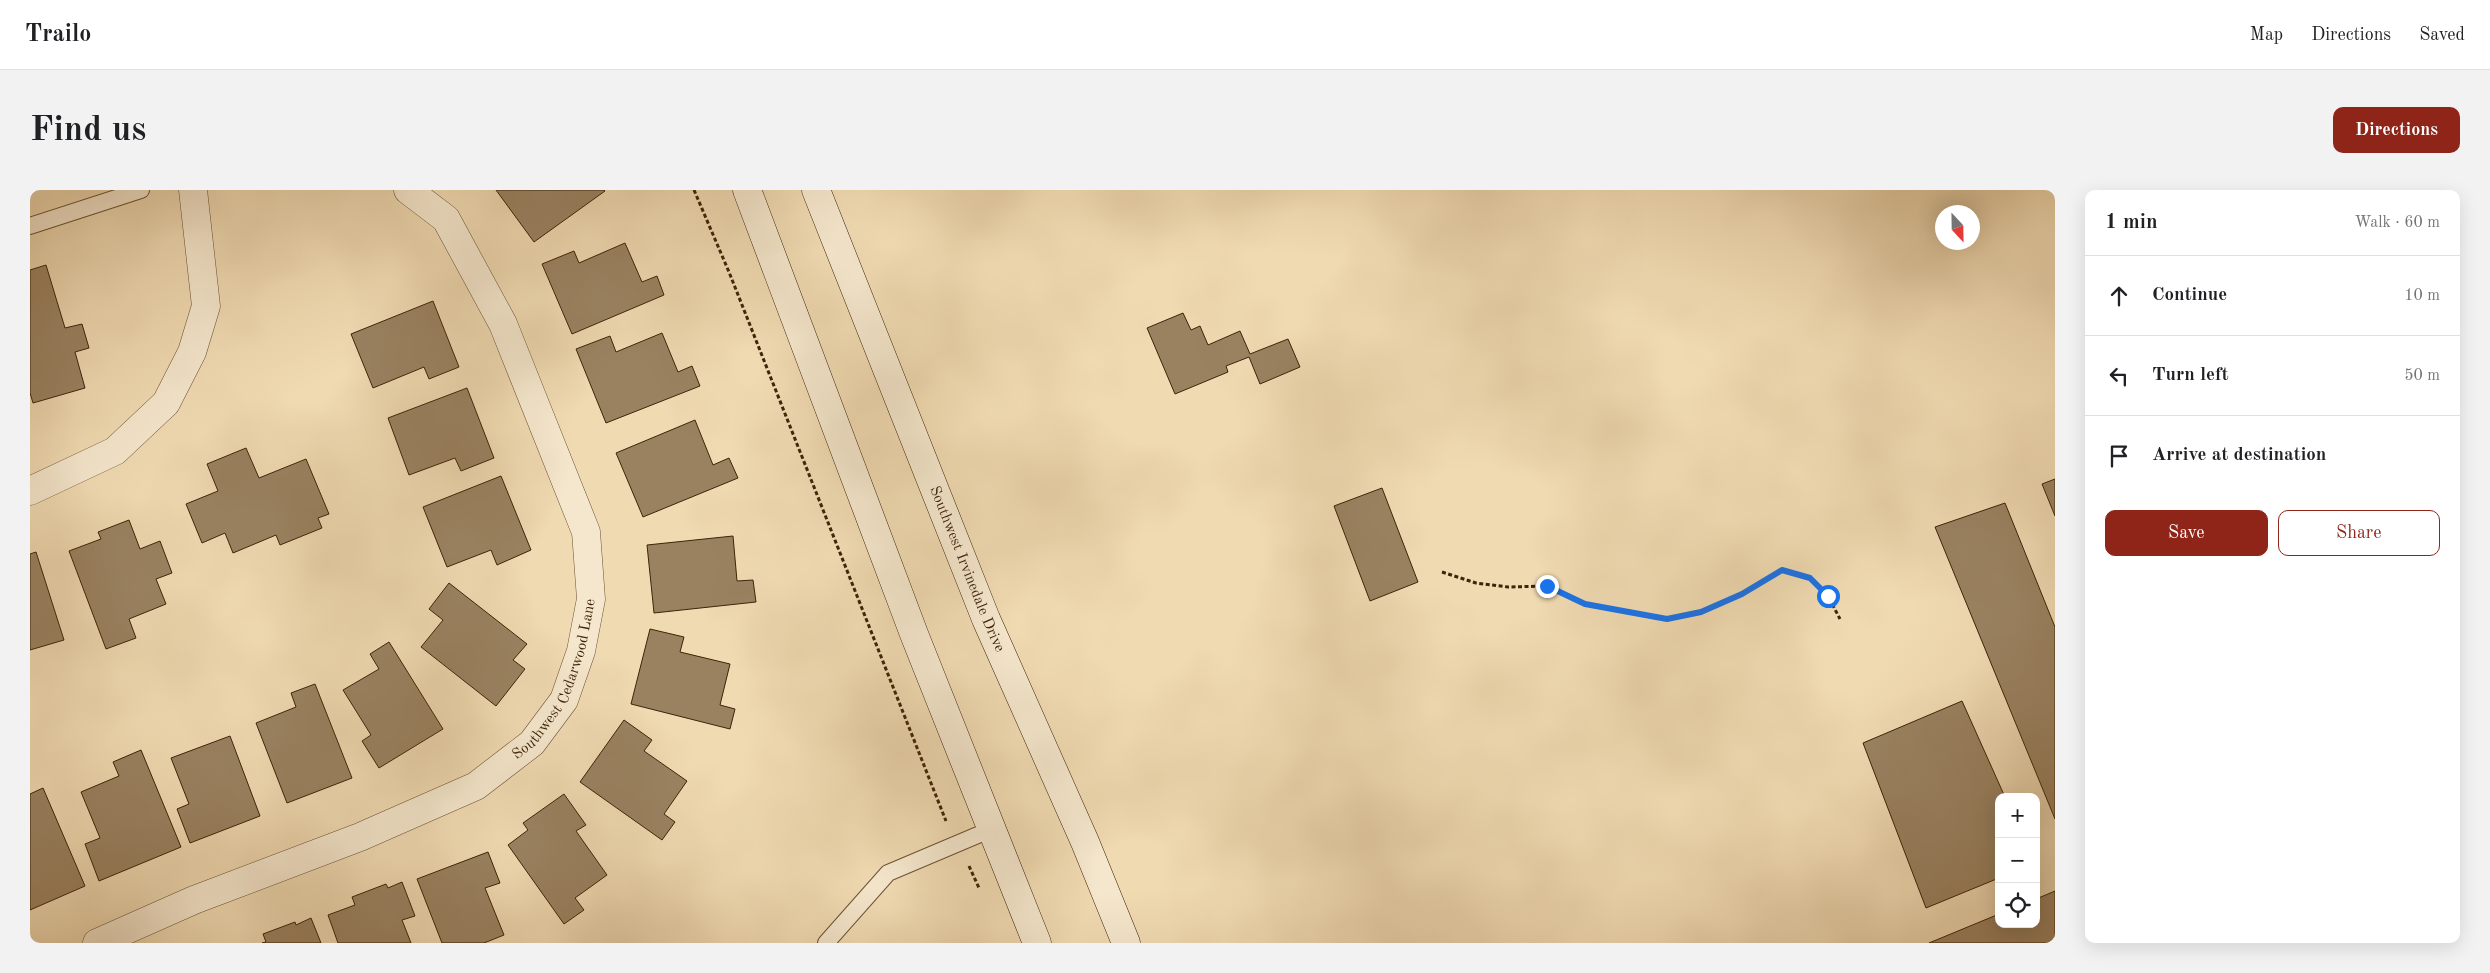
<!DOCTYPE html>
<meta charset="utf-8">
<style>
body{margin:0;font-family:"Old Standard TT",serif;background:#f2f2f2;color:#202124}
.controls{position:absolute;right:15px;bottom:15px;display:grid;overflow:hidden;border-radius:10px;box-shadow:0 5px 20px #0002}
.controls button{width:45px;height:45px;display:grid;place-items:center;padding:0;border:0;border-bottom:1px solid #e0e0e0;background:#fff;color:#202124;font:25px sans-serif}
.compass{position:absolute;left:1905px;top:15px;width:45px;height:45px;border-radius:50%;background:#fff;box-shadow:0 5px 20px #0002;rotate:158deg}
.stop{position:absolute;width:15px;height:15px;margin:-11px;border:4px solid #1a73e8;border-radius:50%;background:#fff}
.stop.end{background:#1a73e8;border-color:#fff;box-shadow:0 1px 5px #0008}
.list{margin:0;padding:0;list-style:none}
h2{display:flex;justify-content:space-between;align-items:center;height:65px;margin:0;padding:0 20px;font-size:21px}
h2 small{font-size:16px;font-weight:400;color:#757577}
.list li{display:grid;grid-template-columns:32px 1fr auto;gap:15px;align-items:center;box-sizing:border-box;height:80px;padding:0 20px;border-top:1px solid #e0e0e0}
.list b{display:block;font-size:19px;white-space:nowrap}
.list em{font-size:16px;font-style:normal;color:#757577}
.actions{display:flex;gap:10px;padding:15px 20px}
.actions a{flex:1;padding:11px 0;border:1px solid #8f2418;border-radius:10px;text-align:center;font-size:18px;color:#8f2418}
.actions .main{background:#8f2418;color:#fff}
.icon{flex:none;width:28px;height:28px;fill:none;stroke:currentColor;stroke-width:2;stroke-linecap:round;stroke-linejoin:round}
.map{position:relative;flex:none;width:2025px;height:753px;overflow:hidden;border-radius:10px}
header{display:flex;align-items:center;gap:30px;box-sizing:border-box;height:70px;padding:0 25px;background:#fff;border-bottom:1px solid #e0e0e0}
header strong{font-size:24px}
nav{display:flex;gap:28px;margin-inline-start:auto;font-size:18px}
.intro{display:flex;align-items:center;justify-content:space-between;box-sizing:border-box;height:120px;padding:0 30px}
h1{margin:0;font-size:35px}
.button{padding:12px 22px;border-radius:10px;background:#8f2418;color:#fff;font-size:18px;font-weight:700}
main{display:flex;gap:30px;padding:0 30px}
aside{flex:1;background:#fff;border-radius:10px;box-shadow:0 5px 20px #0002}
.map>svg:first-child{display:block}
</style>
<header>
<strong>Trailo</strong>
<nav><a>Map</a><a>Directions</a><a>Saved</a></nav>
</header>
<div class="intro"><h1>Find us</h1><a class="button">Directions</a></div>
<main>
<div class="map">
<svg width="2025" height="753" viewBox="0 0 2025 753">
<rect width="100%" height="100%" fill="#f0dab2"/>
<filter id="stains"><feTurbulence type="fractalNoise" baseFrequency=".004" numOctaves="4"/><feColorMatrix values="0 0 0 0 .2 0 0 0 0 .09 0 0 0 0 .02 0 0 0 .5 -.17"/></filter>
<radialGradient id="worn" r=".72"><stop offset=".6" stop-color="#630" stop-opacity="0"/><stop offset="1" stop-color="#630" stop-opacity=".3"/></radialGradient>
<g fill="#9a8261" stroke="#3d2309">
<path d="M466 0H574L575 1 504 52Z"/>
<path d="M595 53 612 92 627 86 634 105 542 144 512 74 544 61 549 73Z"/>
<path d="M16 75 35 138 52 134 59 158 45 162 55 198 3 213 0 203V80Z"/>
<path d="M403 111 429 177 399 189 394 177 343 198 321 144Z"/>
<path d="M1153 123 1161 140 1170 136 1178 155 1210 141 1220 164 1258 149 1270 177 1230 194 1219 167 1196 176 1198 182 1145 204 1117 138Z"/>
<path d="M632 143 648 182 662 176 670 196 576 233 546 159 580 146 586 162Z"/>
<path d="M437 198 464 268 431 281 425 268 379 285 358 228Z"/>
<path d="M665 230 683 275 699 268 708 288 613 327 586 263Z"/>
<path d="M216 258 229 288 276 269 299 324 288 328 292 338 250 355 246 345 203 363 195 343 172 353 156 314 188 301 177 274Z"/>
<path d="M471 286 501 360 467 375 461 360 417 377 393 317Z"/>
<path d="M2025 289V326L2012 294Z"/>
<path d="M1352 298 1388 392 1340 411 1304 316Z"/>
<path d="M1975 313 2025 437V629L1905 337Z"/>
<path d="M99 330 110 359 130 351 142 383 126 389 136 414 99 429 106 448 76 459 39 361 71 349 68 342Z"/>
<path d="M703 346 707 391 723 390 726 412 624 423 617 355Z"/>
<path d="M6 362 34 450 0 460V364Z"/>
<path d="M419 393 497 454 483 470 495 479 466 516 391 457 413 430 399 419Z"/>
<path d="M620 439 654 447 650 462 700 474 690 515 705 519 700 539 601 514Z"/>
<path d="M359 452 413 539 349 578 332 551 341 545 313 500 349 479 340 464Z"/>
<path d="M285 494 322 588 257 613 226 533 266 517 261 503Z"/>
<path d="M1932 511 1975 607H1969V688L1896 718 1833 553Z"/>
<path d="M594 530 622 550 614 561 657 591 634 624 645 632 632 650 550 592Z"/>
<path d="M200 546 230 626 160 653 147 619 159 614 141 568Z"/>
<path d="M111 560 151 657 69 691 55 654 70 648 51 602 89 586 83 572Z"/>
<path d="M13 598 55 696 0 720V604Z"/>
<path d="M534 604 556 635 546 641 577 685 545 708 554 720 534 734 478 655 498 640 493 633Z"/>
<path d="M458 662 470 693 455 698 474 745 454 753H412L387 689Z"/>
<path d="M372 692 385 726 372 730 381 753H308L298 725 325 715 322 707 356 694 358 698Z"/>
<path d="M2025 701V753H1899L1969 724V734H2006V709Z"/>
<path d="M281 728 291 753H232L236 752 233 744 265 732 266 735Z"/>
</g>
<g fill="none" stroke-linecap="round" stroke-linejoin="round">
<defs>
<g id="service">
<path d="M0 36 111 0"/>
<path d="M796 753 858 683 962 639"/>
</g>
<g id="minor">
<path d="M0 301 85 261 136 213 162 162 176 116 163 0"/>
<path id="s1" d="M67 753 164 710 330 647 446 596 502 553 534 510 551 461 561 409 556 342 473 134 416 29 378 0"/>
</g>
<g id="secondary">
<path d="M717 0 884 444 1007 753"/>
<path id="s2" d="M786 0 956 429 1055 652 1096 753"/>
</g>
</defs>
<use href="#service" stroke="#6a5133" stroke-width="18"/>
<use href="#minor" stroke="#6a5133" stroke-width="29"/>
<use href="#secondary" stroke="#3d2309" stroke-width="29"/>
<g stroke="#3d2309" stroke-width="3" stroke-dasharray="4 2.5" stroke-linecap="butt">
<path d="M664 0 699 82 916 631"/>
<path d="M1412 382 1446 393 1478 397 1517 396 1555 414 1637 429 1671 422 1712 404 1752 380 1780 388 1798 406 1810 429"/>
<path d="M939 676 949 698"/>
</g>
<use href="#service" stroke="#f5e7cd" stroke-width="16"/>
<use href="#minor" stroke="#f5e7cd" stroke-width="28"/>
<use href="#secondary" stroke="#f5e7cd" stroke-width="28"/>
</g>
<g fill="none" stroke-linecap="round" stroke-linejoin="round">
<path stroke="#1a73e8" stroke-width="6" d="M1517 396 1555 414 1637 429 1671 422 1712 404 1752 380 1780 388 1798 406"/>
</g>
<g text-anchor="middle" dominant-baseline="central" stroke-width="4" stroke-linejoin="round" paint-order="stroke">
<g font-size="15" fill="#3d2309" stroke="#f5e7cd">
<text stroke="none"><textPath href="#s2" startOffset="408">Southwest Irvinedale Drive</textPath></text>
<text stroke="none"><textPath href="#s1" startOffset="549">Southwest Cedarwood Lane</textPath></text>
</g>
</g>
<rect width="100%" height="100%" filter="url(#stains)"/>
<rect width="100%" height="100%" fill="url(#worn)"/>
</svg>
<div class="controls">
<button>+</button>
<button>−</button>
<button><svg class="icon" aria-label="locate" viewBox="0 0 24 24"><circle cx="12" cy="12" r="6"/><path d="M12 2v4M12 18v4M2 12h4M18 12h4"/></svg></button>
</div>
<svg class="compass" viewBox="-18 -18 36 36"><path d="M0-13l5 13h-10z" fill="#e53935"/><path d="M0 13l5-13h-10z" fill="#757577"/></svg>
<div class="stop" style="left:1798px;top:406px"></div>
<div class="stop end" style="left:1517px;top:396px"></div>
</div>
<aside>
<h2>1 min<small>Walk · 60 m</small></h2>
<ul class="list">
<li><svg class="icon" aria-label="ahead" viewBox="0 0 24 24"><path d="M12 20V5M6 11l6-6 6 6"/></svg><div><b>Continue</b></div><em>10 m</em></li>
<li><svg class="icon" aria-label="left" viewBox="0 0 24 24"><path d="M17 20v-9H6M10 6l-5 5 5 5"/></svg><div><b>Turn left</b></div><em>50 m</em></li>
<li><svg class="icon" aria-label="arrive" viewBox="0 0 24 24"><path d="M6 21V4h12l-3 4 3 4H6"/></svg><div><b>Arrive at destination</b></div></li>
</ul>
<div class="actions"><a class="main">Save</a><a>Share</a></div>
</aside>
</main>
